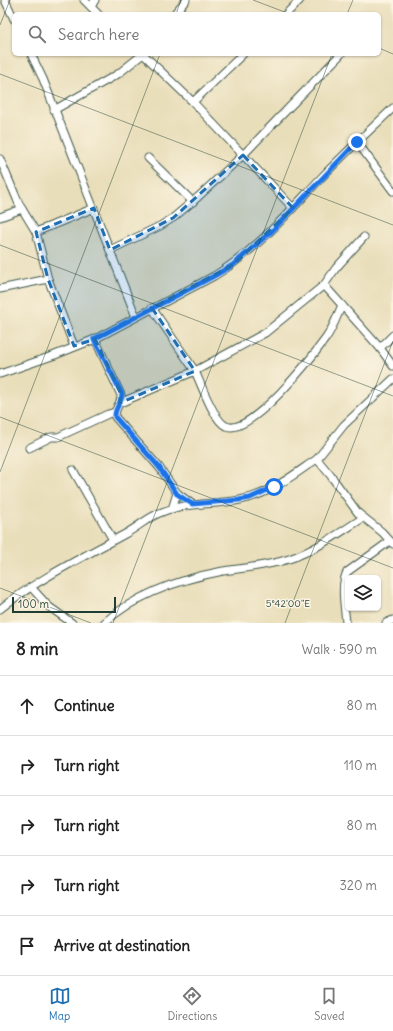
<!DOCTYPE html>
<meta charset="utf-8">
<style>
body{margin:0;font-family:Delius,sans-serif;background:#f2f2f2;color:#222}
.controls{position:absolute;right:12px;bottom:12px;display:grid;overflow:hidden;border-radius:6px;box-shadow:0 1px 3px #0004}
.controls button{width:36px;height:36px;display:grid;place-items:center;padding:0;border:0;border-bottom:1px solid #e0e0e0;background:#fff;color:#222;font:20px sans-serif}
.scale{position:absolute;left:12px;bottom:10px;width:104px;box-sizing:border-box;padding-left:4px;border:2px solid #1f3d34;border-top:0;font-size:11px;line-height:14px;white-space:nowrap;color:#1f3d34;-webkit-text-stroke:3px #fcf5e5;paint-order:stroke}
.stop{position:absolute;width:12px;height:12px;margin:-9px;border:3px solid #1a73e8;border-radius:50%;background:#fff}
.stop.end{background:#1a73e8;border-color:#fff;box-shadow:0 1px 4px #0008}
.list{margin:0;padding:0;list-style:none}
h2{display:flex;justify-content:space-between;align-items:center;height:52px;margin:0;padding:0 16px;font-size:17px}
h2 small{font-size:13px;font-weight:400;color:#767676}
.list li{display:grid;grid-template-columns:26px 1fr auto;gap:12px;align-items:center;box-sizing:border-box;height:60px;padding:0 16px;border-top:1px solid #e0e0e0}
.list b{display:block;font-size:15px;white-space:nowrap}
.list em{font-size:13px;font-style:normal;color:#767676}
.icon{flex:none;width:22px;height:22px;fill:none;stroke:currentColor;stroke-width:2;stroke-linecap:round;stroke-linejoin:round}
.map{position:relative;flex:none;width:393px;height:623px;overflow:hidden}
.search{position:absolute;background:#fff;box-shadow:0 1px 3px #0004;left:12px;right:12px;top:12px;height:44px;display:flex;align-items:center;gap:10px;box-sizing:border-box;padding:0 14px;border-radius:6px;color:#767676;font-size:15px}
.sheet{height:352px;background:#fff}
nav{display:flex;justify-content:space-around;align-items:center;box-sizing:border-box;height:56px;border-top:1px solid #e0e0e0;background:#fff;font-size:11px;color:#767676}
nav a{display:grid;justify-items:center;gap:2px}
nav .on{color:#1f6fb2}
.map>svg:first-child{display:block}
</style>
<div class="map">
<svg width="393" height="623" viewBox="0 0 393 623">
<rect width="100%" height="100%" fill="#fcf5e5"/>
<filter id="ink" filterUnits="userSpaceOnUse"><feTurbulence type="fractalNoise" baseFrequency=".025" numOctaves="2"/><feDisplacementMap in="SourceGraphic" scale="8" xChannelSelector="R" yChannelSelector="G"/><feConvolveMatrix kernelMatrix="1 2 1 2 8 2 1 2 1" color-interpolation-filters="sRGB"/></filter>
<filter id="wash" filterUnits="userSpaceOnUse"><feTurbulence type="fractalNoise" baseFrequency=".012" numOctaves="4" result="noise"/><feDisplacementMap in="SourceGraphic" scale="16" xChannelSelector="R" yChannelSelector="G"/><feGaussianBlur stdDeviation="0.9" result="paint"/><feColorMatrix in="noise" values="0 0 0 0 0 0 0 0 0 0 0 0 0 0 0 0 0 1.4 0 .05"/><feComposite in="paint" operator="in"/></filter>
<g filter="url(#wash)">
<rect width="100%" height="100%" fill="#e9deba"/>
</g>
<g filter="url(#ink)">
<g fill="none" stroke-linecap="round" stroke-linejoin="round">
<defs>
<g id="minor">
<path d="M5 0 14 19"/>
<path d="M84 0 98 14"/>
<path d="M91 7 95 0"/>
<path d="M174 14 186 0"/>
<path d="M286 14 300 0"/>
<path d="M31 54 43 79 136 317"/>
<path d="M143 54 193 102 293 208"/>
<path d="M193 102 243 54"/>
<path d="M54 110 118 74 143 54"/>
<path d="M357 142 393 191"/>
<path d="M148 158 193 202"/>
<path d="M0 159 19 204 36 232 48 279 74 346"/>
<path d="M0 217 22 209"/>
<path d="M36 232 94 208"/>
<path d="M364 237 336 268 324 285 380 348 393 366"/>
<path d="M110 250 160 226 173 218 198 197 243 155 341 54"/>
<path d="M0 289 48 279"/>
<path d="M152 308 195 371 265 333 324 285"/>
<path d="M95 339 121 395C122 403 114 408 115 417L159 467 177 493 192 504"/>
<path d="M380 348 393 335"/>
<path d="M0 374 55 355 95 339 214 276C257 250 287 214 321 178 344 154 369 131 393 108"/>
<path d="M393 379 344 425 317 459 331 476 358 513 382 532 393 544"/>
<path d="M120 403 195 371C201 384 214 421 226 426 250 437 313 356 326 338 333 328 337 316 342 305"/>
<path d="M29 448 51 437H58L108 414 115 412"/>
<path d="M73 470 113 540"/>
<path d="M172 509 177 493"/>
<path d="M31 587 48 606 72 623"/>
<path d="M0 609C38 579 83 557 125 534 138 527 148 517 162 512 187 502 214 505 240 500 269 495 293 475 317 459"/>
<path d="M104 623C136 594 181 579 223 571 245 568 267 566 289 559 316 550 339 533 363 518"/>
<path d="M346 623C345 609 340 584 347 572L390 541"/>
<path d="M386 623 393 620"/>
</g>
</defs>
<use href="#minor" stroke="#3d5548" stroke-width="9"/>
<use href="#minor" stroke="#fff" stroke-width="7"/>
</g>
</g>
<g fill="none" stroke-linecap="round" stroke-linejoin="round" filter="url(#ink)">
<path stroke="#1a73e8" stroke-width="5" d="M274 487 250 498 239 500 192 504 177 494 159 467 115 417C114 408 122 403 122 394L94 339 214 276 233 265 272 231 357 142"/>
</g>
<path fill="#1f6fb2" fill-opacity="0.2" stroke="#1f6fb2" stroke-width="3" stroke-dasharray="8 5" stroke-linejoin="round" d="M243 155 293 208 233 265 152 308 195 371 120 403V392L95 339 74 346 48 279 36 232 94 208 110 250 173 218Z"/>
<path fill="none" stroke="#1f3d34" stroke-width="1" stroke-opacity="0.45" d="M253 0 290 14M176 14 181 0M347 14 353 0M0 25 10 0M379 48 393 54M0 74 393 225M0 245 393 396M0 417 393 568M0 472 160 54M0 588 91 623M113 623 332 54M285 623 393 341"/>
<g font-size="10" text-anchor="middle" fill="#1f3d34" stroke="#fcf5e5" stroke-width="3" stroke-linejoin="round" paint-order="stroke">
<text x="288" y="607">5°42'00"E</text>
</g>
</svg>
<div class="controls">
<button><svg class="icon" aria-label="layers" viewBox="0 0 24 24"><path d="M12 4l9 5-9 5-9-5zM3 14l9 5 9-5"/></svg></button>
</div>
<div class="scale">100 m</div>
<div class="stop" style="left:274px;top:487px"></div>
<div class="stop end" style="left:357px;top:142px"></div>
<div class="search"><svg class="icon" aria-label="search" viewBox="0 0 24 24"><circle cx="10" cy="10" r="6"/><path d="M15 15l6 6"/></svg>Search here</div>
</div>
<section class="sheet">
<h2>8 min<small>Walk · 590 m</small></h2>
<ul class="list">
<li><svg class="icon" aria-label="ahead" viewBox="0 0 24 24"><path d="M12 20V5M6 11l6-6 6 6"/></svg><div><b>Continue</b></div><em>80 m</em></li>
<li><svg class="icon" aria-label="right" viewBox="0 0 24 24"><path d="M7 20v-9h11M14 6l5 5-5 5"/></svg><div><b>Turn right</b></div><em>110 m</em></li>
<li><svg class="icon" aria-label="right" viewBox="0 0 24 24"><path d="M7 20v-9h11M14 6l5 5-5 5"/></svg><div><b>Turn right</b></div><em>80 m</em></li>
<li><svg class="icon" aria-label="right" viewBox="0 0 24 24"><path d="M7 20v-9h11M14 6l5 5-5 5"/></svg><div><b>Turn right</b></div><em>320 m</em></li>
<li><svg class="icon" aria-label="arrive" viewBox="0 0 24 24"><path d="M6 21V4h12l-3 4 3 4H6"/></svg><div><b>Arrive at destination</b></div></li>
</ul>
</section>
<nav>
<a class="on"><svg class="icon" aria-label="map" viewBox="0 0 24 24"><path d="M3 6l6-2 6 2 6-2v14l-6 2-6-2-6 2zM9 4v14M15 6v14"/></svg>Map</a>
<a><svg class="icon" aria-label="directions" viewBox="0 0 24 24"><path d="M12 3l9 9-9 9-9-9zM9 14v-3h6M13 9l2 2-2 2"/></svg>Directions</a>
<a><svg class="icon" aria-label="saved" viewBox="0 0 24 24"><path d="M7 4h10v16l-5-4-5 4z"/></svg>Saved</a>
</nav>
